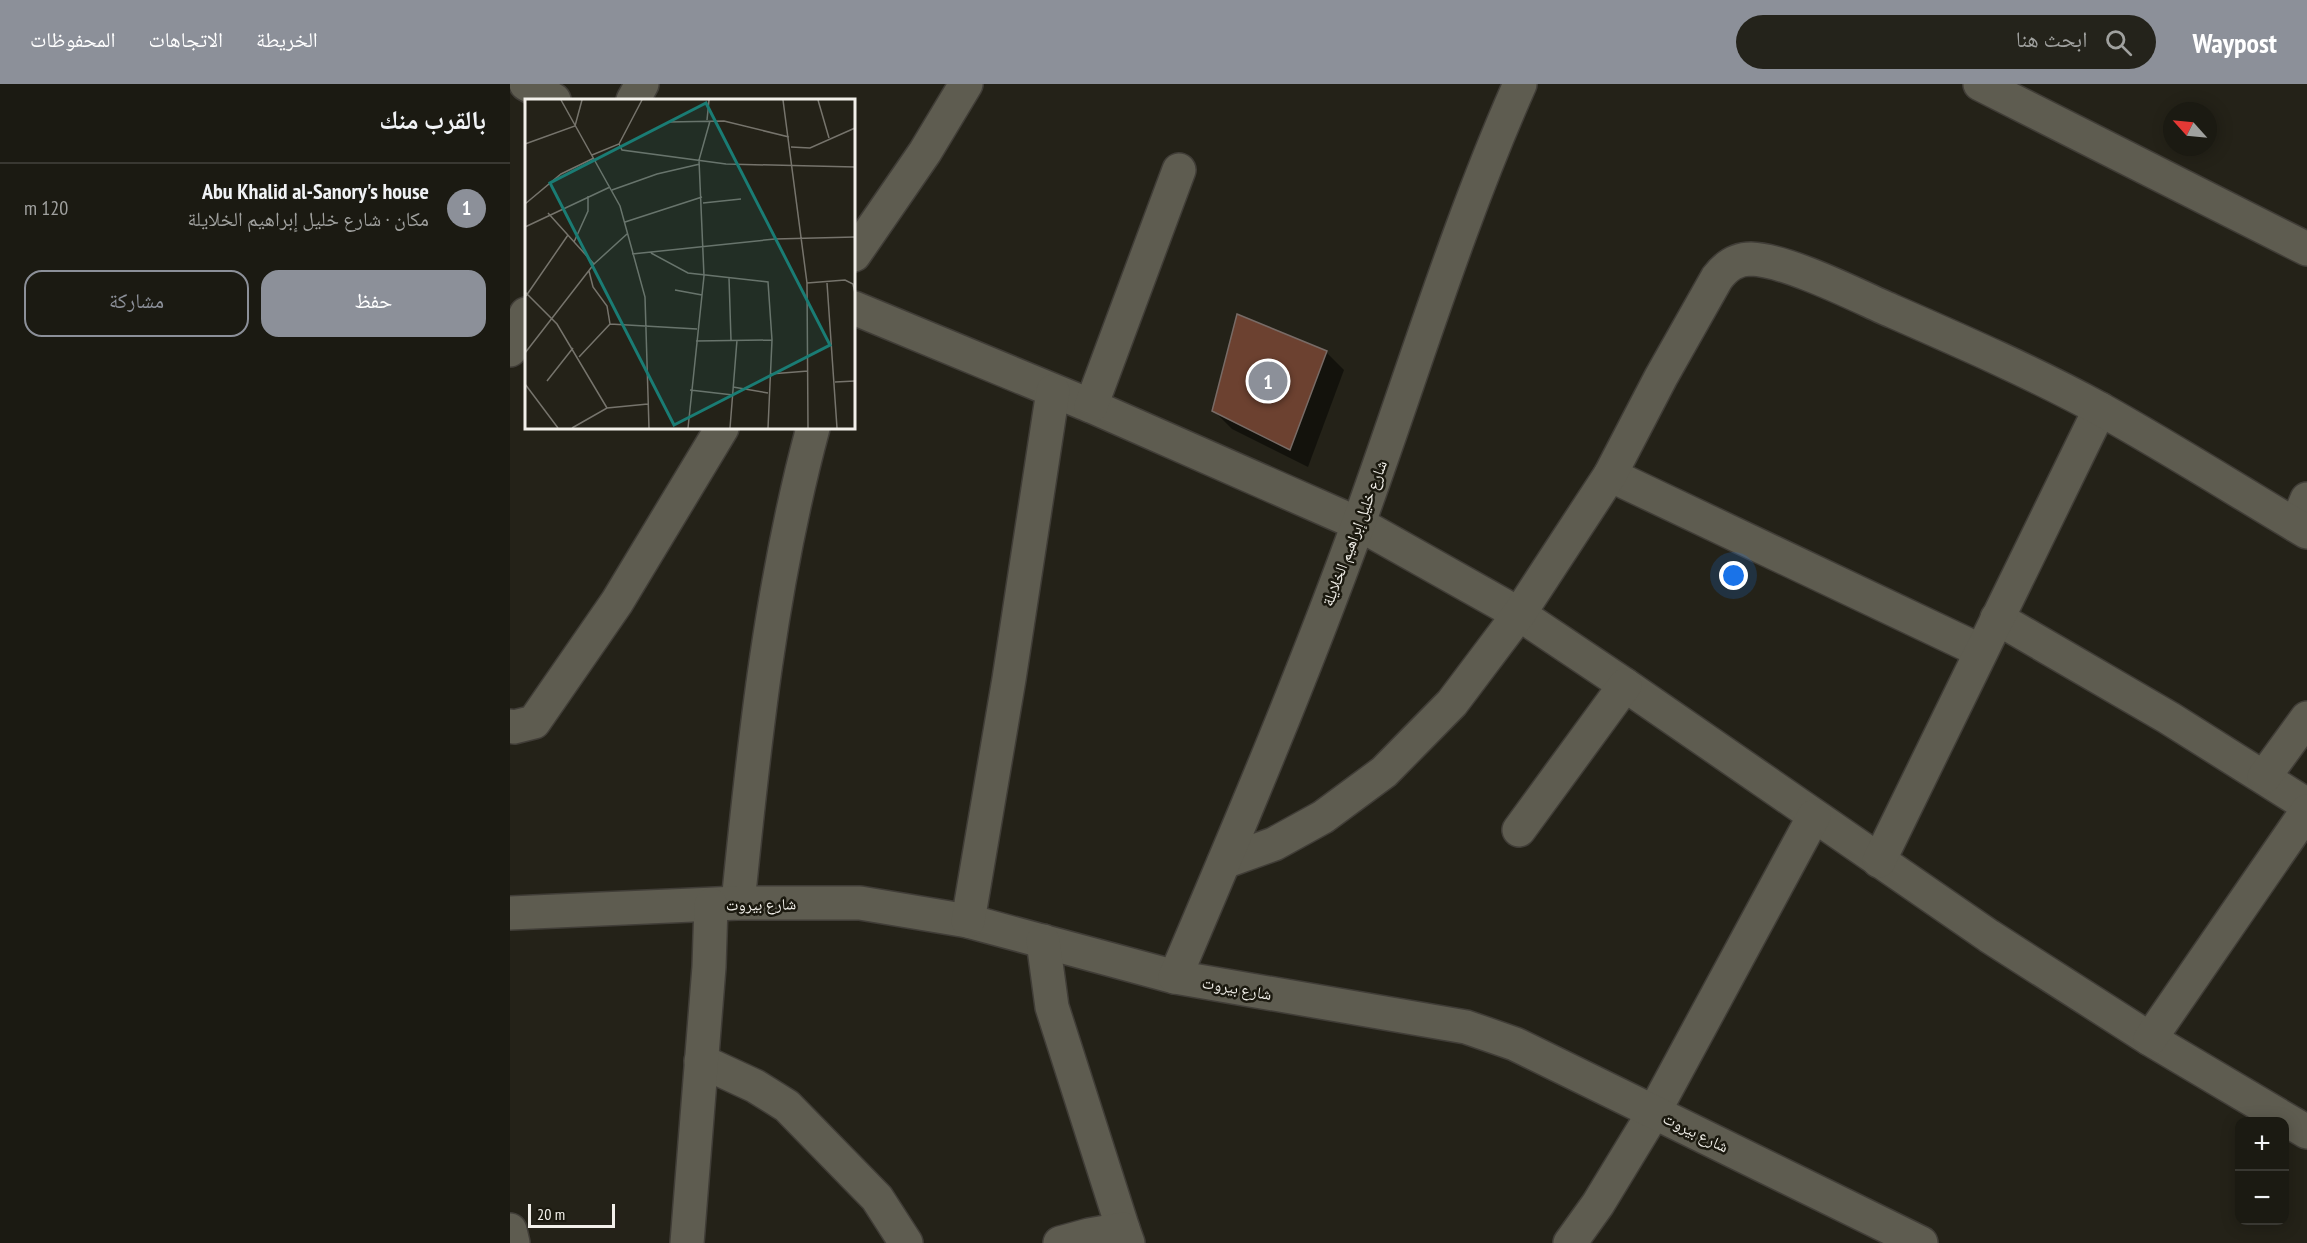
<!DOCTYPE html>
<html lang="ar">
<meta charset="utf-8">
<style>
body{margin:0;font-family:"PT Sans Narrow","Noto Naskh Arabic",sans-serif;background:#24231b;color:#f1f3f6;direction:rtl}
.controls{position:absolute;right:18px;bottom:18px;display:grid;overflow:hidden;border-radius:12px;box-shadow:0 3px 15px #0003}
.controls button{width:54px;height:54px;display:grid;place-items:center;padding:0;border:0;border-bottom:2px solid #393832;background:#1b1a12;color:#f1f3f6;font:30px sans-serif}
.compass{position:absolute;left:1653px;top:18px;width:54px;height:54px;border-radius:50%;background:#1b1a12;box-shadow:0 3px 15px #0003;rotate:297deg}
.scale{position:absolute;left:18px;bottom:15px;width:87px;box-sizing:border-box;padding-left:6px;border:3px solid #f2f0ea;border-top:0;font-size:16px;line-height:21px;white-space:nowrap;color:#f2f0ea;-webkit-text-stroke:4px #1b190f;paint-order:stroke}
.you{position:absolute;left:1224px;top:492px;width:21px;height:21px;margin:-15px;border:4px solid #fff;border-radius:50%;background:#1a73e8;box-shadow:0 0 0 9px #1a73e833}
.badge{display:grid;place-items:center;width:39px;height:39px;border-radius:50%;background:#8c9099;color:#fff;font-size:20px;font-weight:700}
.pin{position:absolute;translate:-50% -50%;border:3px solid #fff;box-shadow:0 2px 6px #0006}
.list{margin:0;padding:0;list-style:none}
h2{display:flex;justify-content:space-between;align-items:center;height:78px;margin:0;padding:0 24px;font-size:26px}
h2 small{font-size:20px;font-weight:400;color:#a0a19f}
.list li{display:grid;grid-template-columns:39px 1fr auto;gap:18px;align-items:center;box-sizing:border-box;height:90px;padding:0 24px;border-top:2px solid #393832}
.list b{display:block;font-size:22px;white-space:nowrap}
.list p{margin:0;font-size:20px;white-space:nowrap;color:#a0a19f}
.list em{font-size:20px;font-style:normal;color:#a0a19f}
.actions{display:flex;gap:12px;padding:18px 24px}
.actions a{flex:1;padding:14px 0;border:2px solid #8c9099;border-radius:18px;text-align:center;font-size:21px;color:#8c9099}
.actions .main{background:#8c9099;color:#fff}
.icon{flex:none;width:33px;height:33px;fill:none;stroke:currentColor;stroke-width:2;stroke-linecap:round;stroke-linejoin:round}
.map{position:relative;flex:none;width:1797px;height:1159px;overflow:hidden;direction:ltr}
header{display:flex;align-items:center;gap:36px;box-sizing:border-box;height:84px;padding:0 30px;background:#8c9099;color:#fff}
header strong{font-size:28px}
nav{display:flex;gap:33px;margin-inline-start:auto;font-size:21px}
.search{width:420px;height:54px;background:#24231b;display:flex;align-items:center;gap:15px;box-sizing:border-box;padding:0 21px;border-radius:33px;color:#a0a19f;font-size:22px}
main{display:flex}
aside{flex:1;background:#1b1a12}
.map>svg:first-child{display:block}
</style>
<header>
<strong>Waypost</strong>
<div class="search"><svg class="icon" aria-label="search" viewBox="0 0 24 24"><circle cx="10" cy="10" r="6"/><path d="M15 15l6 6"/></svg>ابحث هنا</div>
<nav><a>الخريطة</a><a>الاتجاهات</a><a>المحفوظات</a></nav>
</header>
<main>
<div class="map">
<svg width="1797" height="1159" viewBox="0 0 1797 1159">
<rect width="100%" height="100%" fill="#242218"/>
<path fill="#0007" d="M816 268 834 286 798 383 722 345 704 327Z"/>
<path fill="#6c4130" stroke="#786b66" stroke-width="1.5" d="M727 230 817 267 780 366 702 327Z"/>
<g fill="none" stroke-linecap="round" stroke-linejoin="round">
<defs>
<g id="street">
<path d="M16 0 44 16"/>
<path d="M1470 0 1797 165"/>
<path d="M123 16 132 0"/>
<path d="M344 171 415 68 456 0"/>
<path d="M344 224 581 322 849 440 1009 530 1115 601 1479 852 1640 955 1797 1048"/>
<path d="M0 266 16 230"/>
<path d="M581 322 669 86"/>
<path d="M1100 391 1471 567"/>
<path d="M1786 441 1797 415"/>
<path d="M1487 534 1659 634 1797 721"/>
<path d="M0 642 4 643 24 638 107 518 212 344"/>
<path d="M1754 693 1797 634"/>
<path d="M1009 746 1115 601"/>
<path d="M1369 777 1590 325"/>
<path d="M714 778 764 760 813 733 874 688 942 619 1009 530 1100 391 1151 293 1207 194C1216 182 1226 175 1241 175 1275 176 1340 208 1373 223 1446 255 1520 287 1590 325 1660 364 1728 407 1797 448"/>
<path d="M228 819C244 659 261 499 303 344"/>
<path d="M0 829 228 819H350L458 837 665 893"/>
<path d="M458 837 499 595 543 307"/>
<path d="M533 857 542 923 613 1145"/>
<path d="M1640 955 1797 727"/>
<path d="M191 977 245 1002 277 1022 367 1114 396 1159"/>
<path d="M0 1146 3 1159"/>
<path d="M177 1159 199 883 201 821"/>
<path d="M550 1159 579 1151 613 1145 618 1159"/>
<path d="M1060 1159 1088 1120 1144 1028 1304 732"/>
</g>
<path id="secondary" d="M1010 0C947 142 902 292 849 438 793 592 729 743 665 893L956 943 1005 960 1411 1159"/>
</defs>
<use href="#street" stroke="#403d37" stroke-width="36"/>
<use href="#secondary" stroke="#403d37" stroke-width="36"/>
<use href="#street" stroke="#5e5c50" stroke-width="33"/>
<use href="#secondary" stroke="#5e5c50" stroke-width="33"/>
</g>
<g text-anchor="middle" dominant-baseline="central" stroke-width="5" stroke-linejoin="round" paint-order="stroke">
<g font-size="16" fill="#f2f0ea" stroke="#1b190f">
<text transform="translate(844 449) rotate(-69)">شارع خليل إبراهيم الخلايلة</text>
<text transform="translate(251 820) rotate(-1)">شارع بيروت</text>
<text transform="translate(727 904) rotate(10)">شارع بيروت</text>
<text transform="translate(1186 1048) rotate(26)">شارع بيروت</text>
</g>
</g>
<g transform="translate(15 15)">
<rect width="330" height="330" fill="#242218"/>
<path fill="none" stroke="#76746c" stroke-width="1.5" d="M36 1 95 107 120 198 124 329M258 1 282 184 283 329M293 1 304 39M182 21 184 1M143 23 199 22 264 38M0 45 50 27 57 1M94 45 97 51 201 65 330 68M266 48 285 49 330 29M67 56 94 45 117 1M87 91 132 75 175 65M178 104 216 100M0 105 36 75 69 59M100 123 177 98M0 128 85 88M49 143 63 112V97M126 154 163 174 243 183 247 241 243 329M107 155 250 140 330 138M69 165 102 135M204 179 206 241M282 184 320 181 328 185 330 194M302 184 312 329M150 191 177 196M0 193 32 225 82 309M1 197 43 136M85 225 172 230M171 242 247 241M0 254 69 165 23 114M54 258 85 225 82 207 68 188 64 172M245 275 283 272M22 282 48 249M310 283 330 282M0 285 33 329M208 288 243 294M165 291 208 296M47 329 82 309 123 305M163 329 179 177 174 61 185 22M205 329 212 241"/>
<path fill="#1a7c74" fill-opacity="0.15" stroke="#1a7c74" stroke-width="3" d="M181 4 305 246 149 326 25 84Z"/>
<rect width="330" height="330" fill="none" stroke="#f2f0ea" stroke-width="3"/>
</g>
</svg>
<div class="controls">
<button>+</button>
<button>−</button>
</div>
<svg class="compass" viewBox="-18 -18 36 36"><path d="M0-13l5 13h-10z" fill="#e53935"/><path d="M0 13l5-13h-10z" fill="#a0a19f"/></svg>
<div class="scale">20 m</div>
<div class="you"></div>
<div class="pin badge" style="left:758px;top:297px">1</div>
</div>
<aside>
<h2>بالقرب منك<small></small></h2>
<ul class="list">
<li><span class="badge">1</span><div><b>Abu Khalid al-Sanory's house</b><p>مكان · شارع خليل إبراهيم الخلايلة</p></div><em>120 m</em></li>
</ul>
<div class="actions"><a class="main">حفظ</a><a>مشاركة</a></div>
</aside>
</main>
